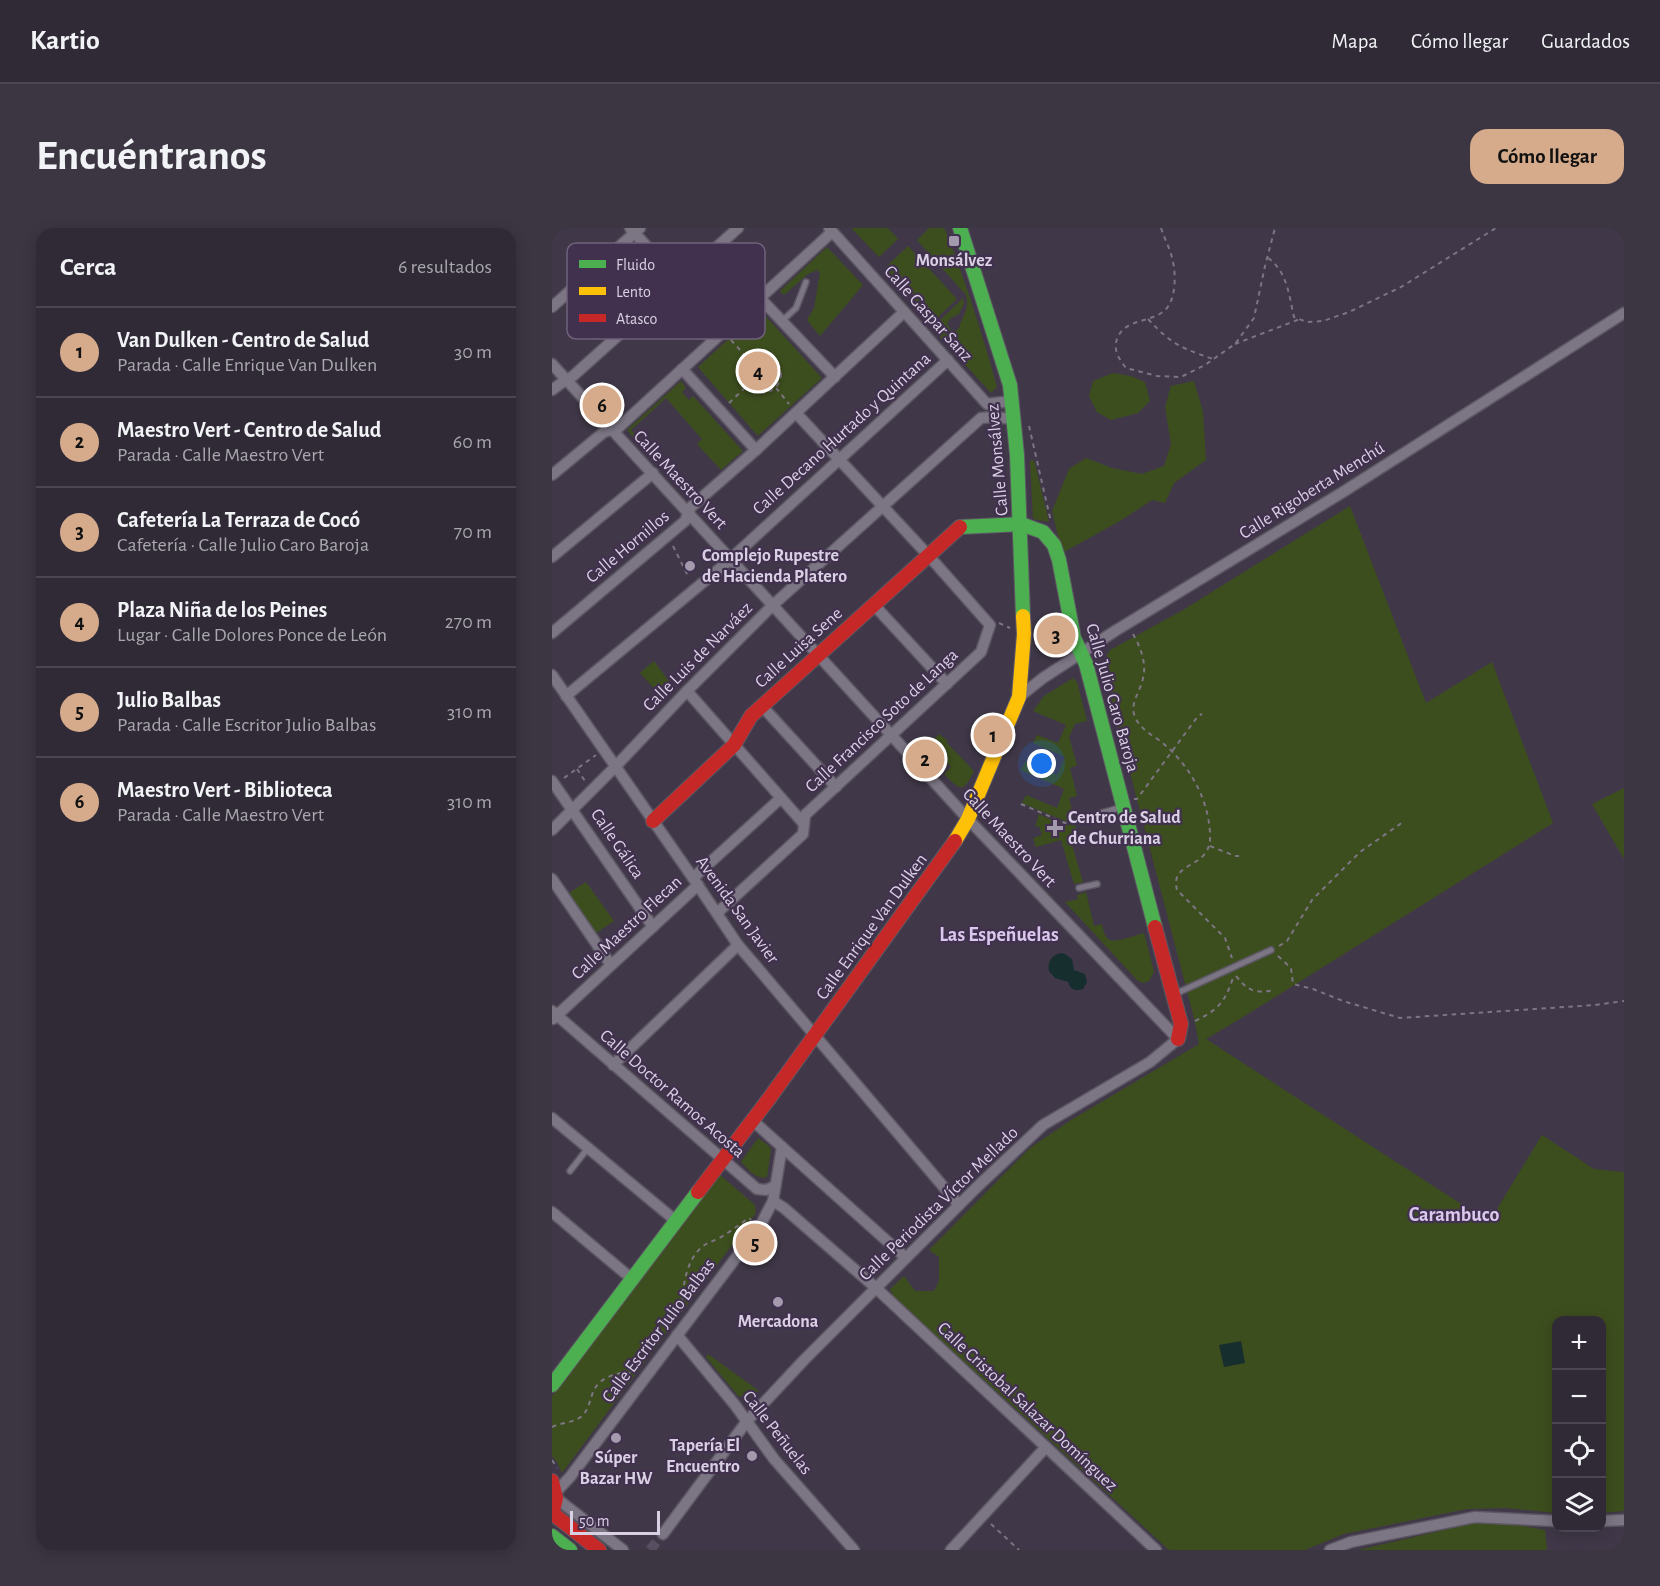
<!DOCTYPE html>
<html lang="es">
<meta charset="utf-8">
<style>
body{margin:0;font-family:"Alegreya Sans",sans-serif;background:#3c3642;color:#f1f3f6}
.controls{position:absolute;right:18px;bottom:18px;display:grid;overflow:hidden;border-radius:12px;box-shadow:0 3px 15px #0003}
.controls button{width:54px;height:54px;display:grid;place-items:center;padding:0;border:0;border-bottom:2px solid #4b4651;background:#302a36;color:#f1f3f6;font:30px sans-serif}
.scale{position:absolute;left:18px;bottom:15px;width:90px;box-sizing:border-box;padding-left:6px;border:3px solid #d9d0e3;border-top:0;font-size:16px;line-height:21px;white-space:nowrap;color:#d9d0e3;-webkit-text-stroke:4px #41314f;paint-order:stroke}
.you{position:absolute;left:490px;top:536px;width:21px;height:21px;margin:-15px;border:4px solid #fff;border-radius:50%;background:#1a73e8;box-shadow:0 0 0 9px #1a73e833}
.badge{display:grid;place-items:center;width:39px;height:39px;border-radius:50%;background:#d6ab8b;color:#111;font-size:20px;font-weight:700}
.pin{position:absolute;translate:-50% -50%;border:3px solid #fff;box-shadow:0 2px 6px #0006}
.list{margin:0;padding:0;list-style:none}
h2{display:flex;justify-content:space-between;align-items:center;height:78px;margin:0;padding:0 24px;font-size:26px}
h2 small{font-size:20px;font-weight:400;color:#a8a7ad}
.list li{display:grid;grid-template-columns:39px 1fr auto;gap:18px;align-items:center;box-sizing:border-box;height:90px;padding:0 24px;border-top:2px solid #4b4651}
.list b{display:block;font-size:22px;white-space:nowrap}
.list p{margin:0;font-size:20px;white-space:nowrap;color:#a8a7ad}
.list em{font-size:20px;font-style:normal;color:#a8a7ad}
.icon{flex:none;width:33px;height:33px;fill:none;stroke:currentColor;stroke-width:2;stroke-linecap:round;stroke-linejoin:round}
.map{position:relative;flex:none;width:1072px;height:1322px;overflow:hidden;border-radius:18px}
header{display:flex;align-items:center;gap:36px;box-sizing:border-box;height:84px;padding:0 30px;background:#302a36;border-bottom:2px solid #4b4651}
header strong{font-size:28px}
nav{display:flex;gap:33px;margin-inline-start:auto;font-size:21px}
.intro{display:flex;align-items:center;justify-content:space-between;box-sizing:border-box;height:144px;padding:0 36px}
h1{margin:0;font-size:42px}
.button{padding:15px 27px;border-radius:18px;background:#d6ab8b;color:#111;font-size:21px;font-weight:700}
main{display:flex;gap:36px;padding:0 36px}
aside{flex:1;background:#302a36;border-radius:18px;box-shadow:0 3px 15px #0003}
.map>svg:first-child{display:block}
</style>
<header>
<strong>Kartio</strong>
<nav><a>Mapa</a><a>Cómo llegar</a><a>Guardados</a></nav>
</header>
<div class="intro"><h1>Encuéntranos</h1><a class="button">Cómo llegar</a></div>
<main>
<aside>
<h2>Cerca<small>6 resultados</small></h2>
<ul class="list">
<li><span class="badge">1</span><div><b>Van Dulken - Centro de Salud</b><p>Parada · Calle Enrique Van Dulken</p></div><em>30 m</em></li>
<li><span class="badge">2</span><div><b>Maestro Vert - Centro de Salud</b><p>Parada · Calle Maestro Vert</p></div><em>60 m</em></li>
<li><span class="badge">3</span><div><b>Cafetería La Terraza de Cocó</b><p>Cafetería · Calle Julio Caro Baroja</p></div><em>70 m</em></li>
<li><span class="badge">4</span><div><b>Plaza Niña de los Peines</b><p>Lugar · Calle Dolores Ponce de León</p></div><em>270 m</em></li>
<li><span class="badge">5</span><div><b>Julio Balbas</b><p>Parada · Calle Escritor Julio Balbas</p></div><em>310 m</em></li>
<li><span class="badge">6</span><div><b>Maestro Vert - Biblioteca</b><p>Parada · Calle Maestro Vert</p></div><em>310 m</em></li>
</ul>
</aside>
<div class="map">
<svg width="1072" height="1322" viewBox="0 0 1072 1322">
<rect width="100%" height="100%" fill="#403848"/>
<g fill="#3d4e1e">
<path d="M299 0H336L346 11 327 29Z"/>
<path d="M377 0H392L396 9C415 59 431 108 445 159L439 165 380 100 411 70 412 75 407 86 399 90 395 95 399 102 404 103 407 100C410 88 418 81 414 67L365 12Z"/>
<path d="M356 18 405 71 382 93 333 40Z"/>
<path d="M275 19 311 57 268 108 255 92 262 80 268 45 265 42 256 46 232 67 228 63Z"/>
<path d="M208 82 270 150 207 207H205L146 139Z"/>
<path d="M561 145 579 148 593 154 598 173 586 185 559 192 545 184 537 168 541 153Z"/>
<path d="M129 153 134 160 130 164 137 172 141 168 191 223 169 242 145 216 150 211 114 170 79 202 98 224 96 226 75 202Z"/>
<path d="M642 153 651 184 654 232 622 255 613 275 600 272 568 293 510 325 500 283 517 241 534 230 560 240 590 246 612 238 619 216 613 179 619 158Z"/>
<path d="M482 232 497 294 481 291 478 233Z"/>
<path d="M798 278 874 475 940 434 1001 595 696 786 654 811 937 994 990 907 1042 941 1072 944V1283L1050 1285V1092H1005L1004 1285 954 1280 915 1281 792 1306 753 1322H617L342 1069 338 1061 352 1048 363 1063H382L387 1053V1029L377 1022 478 920 519 892 647 816 642 790 550 437 558 422 631 382Z"/>
<path d="M102 433 121 459 110 469 88 445Z"/>
<path d="M521 450 525 454 535 493 523 496 517 509 525 537 518 540 525 568 517 570 522 591 513 593 470 575 474 567 505 580 512 561 469 542 473 534 505 547 513 529 481 515 485 507 506 515 514 497 481 483 492 468Z"/>
<path d="M387 506 396 513 395 515 422 543C411 566 408 562 392 546L399 539 390 529 383 536 371 523Z"/>
<path d="M1072 560V631L1040 576Z"/>
<path d="M487 586 513 598 523 595 526 608 518 610 531 654 522 656 509 612 484 619 481 610 490 607 487 598 483 599Z"/>
<path d="M34 654 62 693 44 705 17 665Z"/>
<path d="M534 664 542 698 550 696C551 701 552 707 556 711 562 716 584 707 592 705L602 744 597 753 592 755 586 753 513 674 526 671 525 667Z"/>
<path d="M206 910 217 918 219 922 215 949C205 953 196 941 189 934Z"/>
<path d="M167 946 203 977 204 985 10 1245 5 1234 0 1228V1168Z"/>
<path d="M156 1126 207 1163C200 1169 195 1170 186 1168L154 1129Z"/>
<path d="M922 1295 960 1296 993 1302 995 1322H806Z"/>
</g>
<g fill="#162e2e">
<path d="M509 725 513 726 520 731 522 742 533 746 535 754 531 761C523 764 518 761 516 754L503 750 497 743C495 733 500 727 509 725Z"/>
<path d="M689 1113 693 1135 672 1139 667 1117Z"/>
</g>
<g fill="none" stroke-linecap="round" stroke-linejoin="round">
<path stroke="#574f5f" stroke-width="10" stroke-dasharray="10 5" stroke-linecap="butt" d="M98 1322 111 1306"/>
<defs>
<g id="lane">
<path d="M230 93 244 80 254 54"/>
<path d="M546 586 570 579"/>
<path d="M527 660 545 656"/>
<path d="M623 766 719 722"/>
<path d="M18 943 36 920"/>
</g>
<g id="street">
<path d="M78 0 172 103"/>
<path d="M277 0 435 176 459 173"/>
<path d="M208 70 283 149"/>
<path d="M0 79 88 0"/>
<path d="M0 136 416 591 626 811 598 834 491 897 426 958 252 1132 195 1193 111 1306"/>
<path d="M130 141 204 222"/>
<path d="M0 162 8 156 21 148 186 0"/>
<path d="M0 247 52 204 66 200 280 4"/>
<path d="M0 329 101 245"/>
<path d="M322 377 395 456"/>
<path d="M0 405 133 293 139 279 204 222 352 84"/>
<path d="M0 447 141 650 186 717 407 977"/>
<path d="M135 463 252 596"/>
<path d="M14 468 172 337 396 132"/>
<path d="M467 469 491 450 563 403 791 264 1072 85"/>
<path d="M210 478 284 559"/>
<path d="M0 553 101 699"/>
<path d="M0 602 63 539 135 463 221 377 429 190 441 189 461 191"/>
<path d="M141 650 229 570"/>
<path d="M0 651 59 737"/>
<path d="M165 685 251 606 253 587 429 424 438 397 376 327 244 185"/>
<path d="M0 783 205 961 214 962 223 958"/>
<path d="M1 791 146 657"/>
<path d="M61 837 186 717"/>
<path d="M0 890 124 993"/>
<path d="M200 892 354 1030"/>
<path d="M221 973 232 980 324 1060 604 1322"/>
<path d="M0 984 80 1051"/>
<path d="M125 1107 183 1177 222 1231 302 1322"/>
<path d="M4 1264 18 1249 208 998 221 973 230 919"/>
<path d="M4 1270 71 1322"/>
<path d="M1050 1293 1072 1292"/>
<path d="M399 1322 494 1219"/>
<path d="M778 1322 799 1314 923 1289 1005 1293"/>
</g>
<g id="fast">
<path d="M408 0 458 157 465 227 471 388"/>
<path d="M408 299 469 296 491 304 502 317 507 332 522 410 534 436 603 699"/>
<path d="M0 1157 146 964"/>
<path d="M0 1308 18 1322"/>
</g>
<path id="slow" d="M403 613 416 591 467 469 472 406 471 388"/>
<g id="jam">
<path d="M101 593 182 517 199 488 408 299"/>
<path d="M603 699 629 796 626 811"/>
<path d="M146 964 216 872 403 613"/>
<path d="M0 1253 4 1270 0 1287"/>
<path d="M0 1285 47 1322"/>
</g>
</defs>
<use href="#lane" stroke="#5d5764" stroke-width="8"/>
<use href="#street" stroke="#5d5764" stroke-width="13"/>
<use href="#fast" stroke="#5d5764" stroke-width="16"/>
<use href="#slow" stroke="#5d5764" stroke-width="16"/>
<use href="#jam" stroke="#5d5764" stroke-width="16"/>
<g stroke="#7c7582" stroke-width="2" stroke-dasharray="4.5 4.5" stroke-linecap="butt">
<path d="M609 0C612 9 616 17 619 26 624 41 625 67 615 80 601 96 573 89 565 111 561 122 567 131 574 140L605 148 629 149 653 137 683 116 702 90 713 38 723 0"/>
<path d="M716 30C735 43 737 67 742 89L755 94 771 93 797 84 849 59 944 0"/>
<path d="M596 91C619 116 629 120 661 131"/>
<path d="M179 112 197 132"/>
<path d="M683 116 748 91"/>
<circle cx="210" cy="146" r="19"/>
<path d="M224 160 237 176"/>
<path d="M177 175 195 158"/>
<path d="M477 198 499 294"/>
<path d="M121 318 137 350"/>
<path d="M447 395 458 400"/>
<path d="M581 406C588 418 595 435 591 450 589 463 577 475 583 489 589 503 602 507 613 517 638 539 656 570 658 605 661 643 617 631 625 662L673 710 680 730"/>
<path d="M25 541 33 553"/>
<path d="M12 550 44 527"/>
<path d="M582 571H585L646 488 650 486"/>
<path d="M469 576 513 595 534 589"/>
<path d="M658 618 683 628H687"/>
<path d="M727 718 735 713 760 672 808 624 851 594"/>
<path d="M726 728 739 740 741 756 761 761 791 773 848 790 1043 777 1072 773"/>
<path d="M684 748C696 763 703 766 722 762"/>
<path d="M643 793C666 782 673 774 681 750"/>
<path d="M129 1084C131 1063 132 1034 150 1019 157 1013 166 1012 174 1006 182 1001 189 995 197 990L199 992"/>
<path d="M0 1199C10 1194 23 1195 31 1187 37 1180 38 1172 41 1164 47 1149 67 1143 82 1145"/>
<path d="M0 1232 5 1240"/>
<path d="M439 1296 467 1322"/>
</g>
<use href="#lane" stroke="#7c7684" stroke-width="5"/>
<use href="#street" stroke="#7c7684" stroke-width="10"/>
<use href="#fast" stroke="#4caf50" stroke-width="14"/>
<use href="#slow" stroke="#ffc107" stroke-width="14"/>
<use href="#jam" stroke="#c62828" stroke-width="14"/>
</g>
<g fill="#a39bad" stroke="#41314f" stroke-width="2">
<rect x="396" y="7" width="12" height="12" rx="3"/>
<circle cx="138" cy="338" r="6"/>
<path d="M500 591h6v6h6v6h-6v6h-6v-6h-6v-6h6z"/>
<circle cx="226" cy="1074" r="6"/>
<circle cx="64" cy="1210" r="6"/>
<circle cx="200" cy="1228" r="6"/>
</g>
<g text-anchor="middle" dominant-baseline="central" stroke-width="4.5" stroke-linejoin="round" paint-order="stroke">
<g font-size="18" font-weight="bold" fill="#d9d0e3" stroke="#41314f">
<text x="402" y="33">Monsálvez</text>
<text x="150" y="328" text-anchor="start">Complejo Rupestre<tspan x="150" dy="21">de Hacienda Platero</tspan></text>
<text x="516" y="590" text-anchor="start">Centro de Salud<tspan x="516" dy="21">de Churriana</tspan></text>
<text x="226" y="1094">Mercadona</text>
<text x="188" y="1218" text-anchor="end">Tapería El<tspan x="188" dy="21">Encuentro</tspan></text>
<text x="64" y="1230">Súper<tspan x="64" dy="21">Bazar HW</tspan></text>
</g>
<g font-size="18" fill="#d9d0e3" stroke="#41314f">
<text transform="translate(376 86) rotate(48)">Calle Gaspar Sanz</text>
<text transform="translate(290 206) rotate(-42)">Calle Decano Hurtado y Quintana</text>
<text transform="translate(446 232) rotate(-95)">Calle Monsálvez</text>
<text transform="translate(128 252) rotate(47)">Calle Maestro Vert</text>
<text transform="translate(760 263) rotate(-32)">Calle Rigoberta Menchú</text>
<text transform="translate(76 319) rotate(-40)">Calle Hornillos</text>
<text transform="translate(247 420) rotate(-42)">Calle Luisa Sene</text>
<text transform="translate(146 429) rotate(-45)">Calle Luis de Narváez</text>
<text transform="translate(560 470) rotate(74)">Calle Julio Caro Baroja</text>
<text transform="translate(330 493) rotate(-43)">Calle Francisco Soto de Langa</text>
<text transform="translate(457 610) rotate(47)">Calle Maestro Vert</text>
<text transform="translate(65 616) rotate(56)">Calle Gálica</text>
<text transform="translate(185 682) rotate(54)">Avenida San Javier</text>
<text transform="translate(320 699) rotate(-54)">Calle Enrique Van Dulken</text>
<text transform="translate(75 700) rotate(-43)">Calle Maestro Flecan</text>
<text transform="translate(120 866) rotate(41)">Calle Doctor Ramos Acosta</text>
<text transform="translate(387 976) rotate(-44)">Calle Periodista Víctor Mellado</text>
<text transform="translate(107 1103) rotate(-53)">Calle Escritor Julio Balbas</text>
<text transform="translate(475 1179) rotate(43)">Calle Cristobal Salazar Domínguez</text>
<text transform="translate(225 1205) rotate(52)">Calle Peñuelas</text>
</g>
<g font-size="20" font-weight="bold" fill="#dac8ed" stroke="#41314f">
<text x="447" y="707">Las Espeñuelas</text>
<text x="902" y="987">Carambuco</text>
</g>
</g>
<rect x="15" y="15" width="198" height="96" rx="9" fill="#41314f" stroke="#6f617b" stroke-width="1.5"/>
<rect x="27" y="32" width="27" height="8" fill="#4caf50"/>
<rect x="27" y="59" width="27" height="8" fill="#ffc107"/>
<rect x="27" y="86" width="27" height="8" fill="#c62828"/>
<g font-size="16" fill="#d9d0e3">
<text x="64" y="42">Fluido</text>
<text x="64" y="69">Lento</text>
<text x="64" y="96">Atasco</text>
</g>
</svg>
<div class="controls">
<button>+</button>
<button>−</button>
<button><svg class="icon" aria-label="locate" viewBox="0 0 24 24"><circle cx="12" cy="12" r="6"/><path d="M12 2v4M12 18v4M2 12h4M18 12h4"/></svg></button>
<button><svg class="icon" aria-label="layers" viewBox="0 0 24 24"><path d="M12 4l9 5-9 5-9-5zM3 14l9 5 9-5"/></svg></button>
</div>
<div class="scale">50 m</div>
<div class="you"></div>
<div class="pin badge" style="left:441px;top:507px">1</div>
<div class="pin badge" style="left:373px;top:531px">2</div>
<div class="pin badge" style="left:504px;top:407px">3</div>
<div class="pin badge" style="left:206px;top:143px">4</div>
<div class="pin badge" style="left:203px;top:1015px">5</div>
<div class="pin badge" style="left:50px;top:177px">6</div>
</div>
</main>
